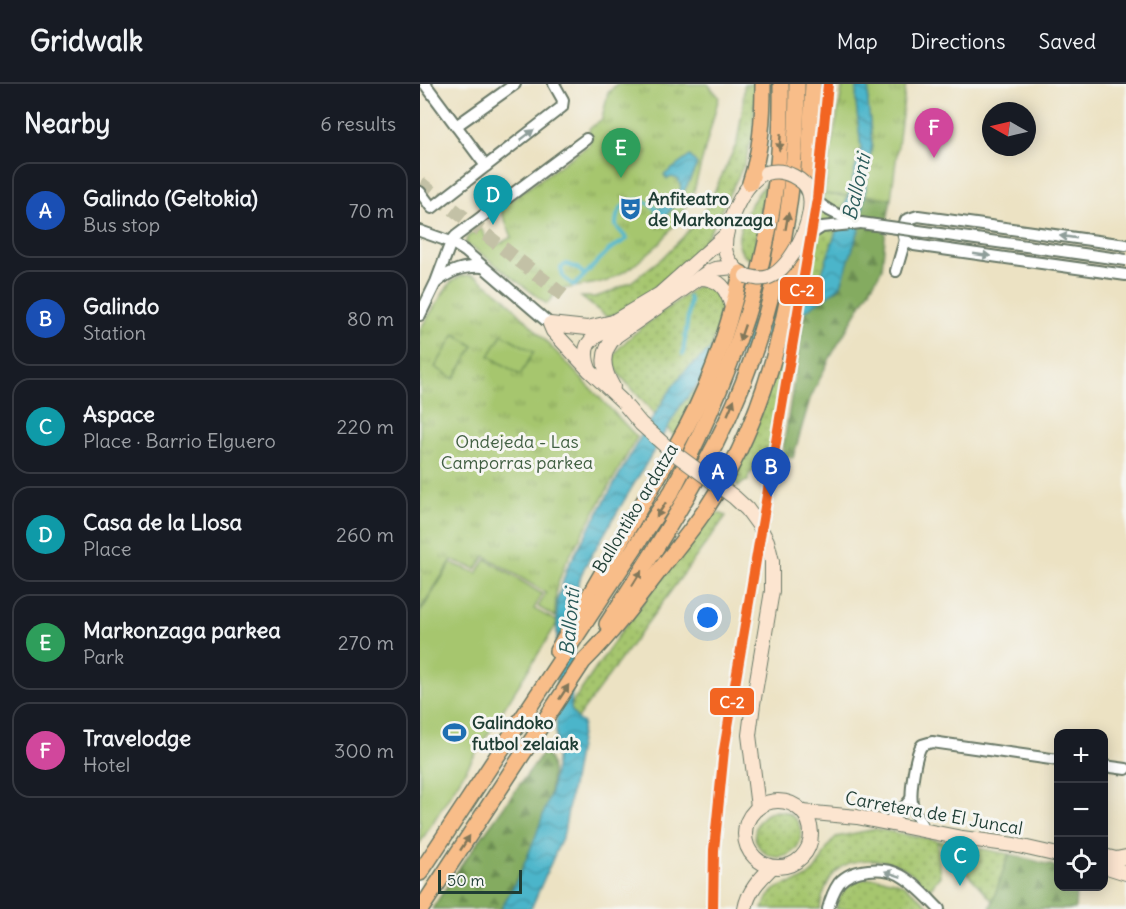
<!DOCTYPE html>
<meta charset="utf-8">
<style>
body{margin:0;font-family:Delius,sans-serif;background:#20242c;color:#f1f3f6}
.controls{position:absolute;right:18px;bottom:18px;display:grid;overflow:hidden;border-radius:12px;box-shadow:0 3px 15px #0003}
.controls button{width:54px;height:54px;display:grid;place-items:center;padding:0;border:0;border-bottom:2px solid #363941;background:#171b24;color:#f1f3f6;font:30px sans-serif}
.compass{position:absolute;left:562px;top:18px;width:54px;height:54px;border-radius:50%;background:#171b24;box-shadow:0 3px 15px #0003;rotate:278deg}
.scale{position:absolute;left:18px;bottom:15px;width:84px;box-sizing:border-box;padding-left:6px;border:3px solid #1f3d34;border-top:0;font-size:16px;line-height:21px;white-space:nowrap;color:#1f3d34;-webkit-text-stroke:4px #f6f6f2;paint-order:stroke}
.you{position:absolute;left:288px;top:534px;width:21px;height:21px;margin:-15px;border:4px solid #fff;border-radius:50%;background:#1a73e8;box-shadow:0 0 0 9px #1a73e833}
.badge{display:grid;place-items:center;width:39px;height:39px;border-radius:50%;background:#8c9099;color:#fff;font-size:20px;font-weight:700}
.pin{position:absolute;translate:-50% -50px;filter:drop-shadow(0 2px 3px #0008)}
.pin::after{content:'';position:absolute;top:32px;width:21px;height:18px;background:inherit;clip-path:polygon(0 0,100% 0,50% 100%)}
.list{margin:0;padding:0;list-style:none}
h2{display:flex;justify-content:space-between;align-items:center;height:78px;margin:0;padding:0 24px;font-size:26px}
h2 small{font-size:20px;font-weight:400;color:#9ea1a6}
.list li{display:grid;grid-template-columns:39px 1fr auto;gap:18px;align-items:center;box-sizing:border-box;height:96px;margin:0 12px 12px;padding:0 12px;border:2px solid #363941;border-radius:18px}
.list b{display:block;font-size:22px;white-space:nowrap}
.list p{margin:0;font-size:20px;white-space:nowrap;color:#9ea1a6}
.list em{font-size:20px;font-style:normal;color:#9ea1a6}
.icon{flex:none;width:33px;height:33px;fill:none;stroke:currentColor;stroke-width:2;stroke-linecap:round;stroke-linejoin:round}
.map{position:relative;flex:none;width:706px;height:825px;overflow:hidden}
header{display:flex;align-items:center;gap:36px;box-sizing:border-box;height:84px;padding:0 30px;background:#171b24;border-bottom:2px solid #363941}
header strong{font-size:28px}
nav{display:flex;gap:33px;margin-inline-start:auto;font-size:21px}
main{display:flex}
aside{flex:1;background:#171b24}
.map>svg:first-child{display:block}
</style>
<header>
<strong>Gridwalk</strong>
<nav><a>Map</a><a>Directions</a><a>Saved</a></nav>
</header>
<main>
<aside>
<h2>Nearby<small>6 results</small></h2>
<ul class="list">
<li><span class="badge" style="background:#1a4fb4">A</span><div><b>Galindo (Geltokia)</b><p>Bus stop</p></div><em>70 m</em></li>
<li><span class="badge" style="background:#1a4fb4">B</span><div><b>Galindo</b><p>Station</p></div><em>80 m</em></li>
<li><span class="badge" style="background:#0f9aa8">C</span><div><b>Aspace</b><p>Place · Barrio Elguero</p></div><em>220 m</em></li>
<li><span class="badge" style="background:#0f9aa8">D</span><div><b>Casa de la Llosa</b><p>Place</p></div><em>260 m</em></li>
<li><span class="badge" style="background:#2e9e5b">E</span><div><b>Markonzaga parkea</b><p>Park</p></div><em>270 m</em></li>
<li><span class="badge" style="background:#d1479c">F</span><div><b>Travelodge</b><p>Hotel</p></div><em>300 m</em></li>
</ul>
</aside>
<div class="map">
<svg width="706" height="825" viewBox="0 0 706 825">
<defs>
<pattern id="grass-dots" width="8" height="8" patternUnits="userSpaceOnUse" patternTransform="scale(1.5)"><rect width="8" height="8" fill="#a6c66e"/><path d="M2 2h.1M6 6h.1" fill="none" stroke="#87a25b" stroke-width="1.8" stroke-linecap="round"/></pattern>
<pattern id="forest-firs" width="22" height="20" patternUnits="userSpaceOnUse" patternTransform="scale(1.5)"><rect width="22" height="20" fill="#84ab61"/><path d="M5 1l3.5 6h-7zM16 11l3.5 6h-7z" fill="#6b8c51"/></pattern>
<pattern id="park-tufts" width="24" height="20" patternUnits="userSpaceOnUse" patternTransform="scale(1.5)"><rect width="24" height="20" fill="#a6c66e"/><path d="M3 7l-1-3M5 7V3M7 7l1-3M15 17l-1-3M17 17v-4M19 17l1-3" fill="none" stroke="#87a25b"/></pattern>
<pattern id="water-waves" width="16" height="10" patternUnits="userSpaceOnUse" patternTransform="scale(1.5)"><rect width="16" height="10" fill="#4cb5ca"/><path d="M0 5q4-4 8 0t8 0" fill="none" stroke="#3f94a5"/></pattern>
</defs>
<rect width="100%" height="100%" fill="#f6f6f2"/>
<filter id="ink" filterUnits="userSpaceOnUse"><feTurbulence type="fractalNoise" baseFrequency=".0167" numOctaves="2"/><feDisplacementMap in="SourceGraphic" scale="12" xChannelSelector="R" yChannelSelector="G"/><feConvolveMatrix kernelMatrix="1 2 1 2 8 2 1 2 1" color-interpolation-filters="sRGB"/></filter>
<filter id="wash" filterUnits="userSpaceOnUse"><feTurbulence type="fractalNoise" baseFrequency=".008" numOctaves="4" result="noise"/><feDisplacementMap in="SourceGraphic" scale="24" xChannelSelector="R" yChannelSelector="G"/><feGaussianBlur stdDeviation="1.35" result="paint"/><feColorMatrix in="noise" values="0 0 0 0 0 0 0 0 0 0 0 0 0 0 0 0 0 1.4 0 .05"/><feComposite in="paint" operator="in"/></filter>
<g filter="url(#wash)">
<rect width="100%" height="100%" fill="#ece2c3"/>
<g fill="url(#grass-dots)" stroke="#628251" stroke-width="1.5">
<path d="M324 0H336L333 50 325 79 288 152 272 173 220 215 194 231 187 233 161 213H175L188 209 211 198 242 174 263 153 287 123 317 59 323 22Z"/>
<path d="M346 99 333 177C300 164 332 116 346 99Z"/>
<path d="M403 110 428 112 400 195 387 204Z"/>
<path d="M283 201C291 201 300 205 302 213 307 232 266 332 256 354L199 290C196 284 192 277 195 271 201 255 260 216 276 203Z"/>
<path d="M371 242 351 365 345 364 341 383 330 389 328 393V397L324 398 318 403 313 392 341 328Z"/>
<path d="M299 429 306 432 157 635 151 625V621L202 546 291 430Z"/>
<circle cx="358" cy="750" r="23"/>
<path d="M456 745 589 770 573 817 517 757 520 792 510 805C501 797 494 790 484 784 465 774 433 772 417 787 406 797 402 811 400 825H343C356 790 373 808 393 788 403 778 405 762 416 753Z"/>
<path d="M449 794C483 794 489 804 512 825H416C420 806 430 796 449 794Z"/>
</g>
<g fill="url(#forest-firs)" stroke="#52744a" stroke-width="1.5">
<path d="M445 111 471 115 466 143 462 185 411 272 390 315 373 374 362 372 385 226 418 205 441 139Z"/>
<path d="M124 667C127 671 130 675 131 679 138 721 100 789 81 825H12L35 790Z"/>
<path d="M589 770 638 783V802L656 803 655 825H570Z"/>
</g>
<g fill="url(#park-tufts)" stroke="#628251" stroke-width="1.5">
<path d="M197 0H288L299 13 273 110 255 140 240 159 212 183 188 197 138 206 127 220 56 166 45 160 47 153 61 144 69 159 75 162 92 153 80 124 170 60 169 45 182 35 188 9Z"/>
<path d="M423 0H437L436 19 441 64 428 112 403 110Z"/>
<path d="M449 0H486L471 115 445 111 452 60 448 19Z"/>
<path d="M51 191 57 193 85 214 217 353 144 482 136 506 135 533 118 523 126 509 65 472 56 485 32 476 0 526V245L30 199 40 192Z"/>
</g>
<g fill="#a6c66e" stroke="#628251" stroke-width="1.5">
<path d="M35 250 54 262 34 295 15 283Z"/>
<path d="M82 250 114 268 100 291 69 272Z"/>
<path d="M66 475 122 510 114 525 138 538 0 759V529L31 479 57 489Z"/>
</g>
<g fill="url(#water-waves)" stroke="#36797f" stroke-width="1.5">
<path d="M437 0H449L448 19 452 60 441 139 421 201 416 206 278 300 261 321 164 484 155 509 151 625 157 635 163 639 144 749 111 825H81L100 790 115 754 131 708 136 677 137 517 147 484 221 352 253 302 264 288 292 264 400 195 428 112 441 64 436 19Z"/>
<path d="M270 72 277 80C267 102 260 119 242 136L234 128 259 108 261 103 258 95 252 93 247 95 244 91Z"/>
</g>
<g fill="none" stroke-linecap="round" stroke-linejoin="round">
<g stroke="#4cb5ca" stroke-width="4">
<path d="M165 191 157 184 146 180 141 184 143 193 154 202 189 166 207 155 196 142C195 117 221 108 237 126"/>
<path d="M263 270 270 217 269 213"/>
</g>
</g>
</g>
<g filter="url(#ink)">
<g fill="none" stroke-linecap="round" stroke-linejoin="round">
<path stroke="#c3c1a6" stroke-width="14" stroke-dasharray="14 7" stroke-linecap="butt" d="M0 99 148 215"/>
<defs>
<g id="street">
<path d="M5 0 66 82"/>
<path d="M36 42 95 0"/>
<path d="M0 108 12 124 142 23 143 16 134 0"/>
<path d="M390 110C401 125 418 131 435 137"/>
<path d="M0 147 31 158 45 167 130 240"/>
<path d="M380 157 402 143 441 139"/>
<path d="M706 161 498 132 486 136 482 146 485 156 494 161 706 191"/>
<path d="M476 187 485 156"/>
<path d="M17 198C31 186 44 182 63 183"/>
<path d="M0 231 16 198 31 158 36 152 166 55"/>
<path d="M684 682 706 685"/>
<path d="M467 738 481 727 491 715"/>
<path d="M504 745C499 736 494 729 492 719 490 708 495 670 502 661L512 658 638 676"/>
<path d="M408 825C410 817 414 806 419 799 432 784 464 782 480 791 495 799 507 813 519 825"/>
</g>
<g id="secondary">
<path d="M319 188C312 182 306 173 305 164 304 143 322 104 339 92"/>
<path d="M279 194C300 194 307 205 312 223"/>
<path d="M169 285C161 263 168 254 189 246"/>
<path d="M193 303C182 284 180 268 196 252L288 188 295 185 314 183"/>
<path d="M202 317 170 287 133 247 130 240 167 244 193 238 240 210 306 151"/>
<path d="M333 620 329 651 338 723"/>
<circle cx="358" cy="750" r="33"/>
<path d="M383 728 437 733 542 754 594 761 638 771"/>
<path d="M684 772 696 775 706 773"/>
<path d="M684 782 706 789"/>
<path d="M325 825C328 807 340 795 352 783"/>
</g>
<g id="primary">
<path d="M330 99C341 67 343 34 343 0"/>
<path d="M388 105 393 0"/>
<path d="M187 540C225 482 263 423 295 361 352 250 377 123 377 0"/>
<path d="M137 567 257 360C288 307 308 248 321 189"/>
<path d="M0 789 252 407C320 276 364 149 361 0"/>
<path d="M1 825 163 578C192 549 214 520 239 487 255 466 272 446 286 425 338 347 364 254 376 163"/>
</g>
</defs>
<use href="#street" stroke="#677766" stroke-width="14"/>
<use href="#secondary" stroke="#677766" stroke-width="16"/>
<use href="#primary" stroke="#677766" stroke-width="18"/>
<use href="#street" stroke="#fff" stroke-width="10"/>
<use href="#secondary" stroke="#fce5d0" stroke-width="14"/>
<use href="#primary" stroke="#f8bd89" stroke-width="15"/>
<defs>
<path id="street-bridge" d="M441 139 706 176"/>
<g id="secondary-bridge">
<path d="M326 192C334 194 341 196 349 193 372 184 397 132 389 108 387 101 379 95 373 92 364 87 356 86 346 89"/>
<path d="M206 322 221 340 250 366 314 413 327 425 338 440 347 457 352 477V507L333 620"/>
</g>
</defs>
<use href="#street-bridge" stroke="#677766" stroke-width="14" stroke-linecap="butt"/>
<use href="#secondary-bridge" stroke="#677766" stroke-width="16" stroke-linecap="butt"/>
<use href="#street-bridge" stroke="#fff" stroke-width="10"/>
<use href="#secondary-bridge" stroke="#fce5d0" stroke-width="14"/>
<defs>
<path id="rail-1" d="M293 825 294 766 304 666 397 115 408 0"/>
</defs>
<use href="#rail-1" stroke="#f6f6f2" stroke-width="15"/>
<use href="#rail-1" stroke="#f26522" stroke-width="10"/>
</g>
<defs><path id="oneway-solid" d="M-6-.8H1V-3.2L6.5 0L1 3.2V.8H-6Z" transform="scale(1.5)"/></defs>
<g fill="#8f9e9a">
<use href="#oneway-solid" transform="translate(107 51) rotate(-38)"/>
<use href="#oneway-solid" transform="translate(648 153) rotate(-172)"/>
<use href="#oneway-solid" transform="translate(562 171) rotate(8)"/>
<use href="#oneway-solid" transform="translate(473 790) rotate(-161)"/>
</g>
<g fill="#81775a">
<use href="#oneway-solid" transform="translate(360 58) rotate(95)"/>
<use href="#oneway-solid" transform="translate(367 137) rotate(-80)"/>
<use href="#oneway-solid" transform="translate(322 249) rotate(109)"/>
<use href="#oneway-solid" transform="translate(311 323) rotate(-67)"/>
<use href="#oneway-solid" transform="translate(241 426) rotate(123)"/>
<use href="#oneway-solid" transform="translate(217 494) rotate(-58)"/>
<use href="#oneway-solid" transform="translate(144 608) rotate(-57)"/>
<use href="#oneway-solid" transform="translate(45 759) rotate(-57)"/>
</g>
</g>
<defs>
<symbol id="theatre-bare" viewBox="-9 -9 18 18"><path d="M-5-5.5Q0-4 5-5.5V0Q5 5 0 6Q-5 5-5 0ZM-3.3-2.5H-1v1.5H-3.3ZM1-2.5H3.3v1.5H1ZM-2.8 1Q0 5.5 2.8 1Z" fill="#1f6fb2" stroke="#f6f6f2" stroke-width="2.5" paint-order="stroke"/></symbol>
<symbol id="stadium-bare" viewBox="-9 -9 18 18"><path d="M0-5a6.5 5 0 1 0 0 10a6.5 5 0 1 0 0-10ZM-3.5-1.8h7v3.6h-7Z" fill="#1f6fb2" stroke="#f6f6f2" stroke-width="2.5" paint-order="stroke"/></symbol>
</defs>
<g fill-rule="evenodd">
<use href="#theatre-bare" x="194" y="108" width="33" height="33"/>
<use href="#stadium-bare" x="18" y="632" width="33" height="33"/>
</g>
<g text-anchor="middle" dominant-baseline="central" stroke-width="6" stroke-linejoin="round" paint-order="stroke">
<g font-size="18" font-weight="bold" fill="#1f3d34" stroke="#f6f6f2" text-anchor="start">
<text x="228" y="114">Anfiteatro<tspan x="228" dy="21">de Markonzaga</tspan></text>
<text x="52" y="638">Galindoko<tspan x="52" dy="21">futbol zelaiak</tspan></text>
</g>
<g font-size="18" fill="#415f42" stroke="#f6f6f2">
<text x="97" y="357">Ondejeda - Las<tspan x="97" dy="21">Camporras parkea</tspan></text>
</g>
<g font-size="18" fill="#1f3d34" stroke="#f6f6f2">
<text transform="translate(215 424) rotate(-59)">Ballontiko ardatza</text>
<text transform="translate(514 729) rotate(10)">Carretera de El Juncal</text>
</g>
<g font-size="20" font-style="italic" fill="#2a5b5a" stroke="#f6f6f2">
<text transform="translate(436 103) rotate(-77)">Ballonti</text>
<text transform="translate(149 538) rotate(-85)">Ballonti</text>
</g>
</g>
<g stroke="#f6f6f2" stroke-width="2">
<rect x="359" y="192" width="45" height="29" rx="6" fill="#f26522"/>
<rect x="289" y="603" width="46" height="29" rx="6" fill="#f26522"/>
</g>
<g font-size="16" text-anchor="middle" font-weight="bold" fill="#fff">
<text x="382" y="212">C-2</text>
<text x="312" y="624">C-2</text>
</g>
</svg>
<div class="controls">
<button>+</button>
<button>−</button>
<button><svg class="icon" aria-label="locate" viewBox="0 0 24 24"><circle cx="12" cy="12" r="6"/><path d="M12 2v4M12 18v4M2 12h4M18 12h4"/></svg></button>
</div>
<svg class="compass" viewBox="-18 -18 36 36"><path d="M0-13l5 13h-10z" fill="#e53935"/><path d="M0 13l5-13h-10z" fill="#9ea1a6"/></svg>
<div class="scale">50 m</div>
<div class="you"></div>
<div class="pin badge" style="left:298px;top:418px;background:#1a4fb4">A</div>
<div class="pin badge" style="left:351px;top:413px;background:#1a4fb4">B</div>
<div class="pin badge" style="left:540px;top:802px;background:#0f9aa8">C</div>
<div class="pin badge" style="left:73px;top:141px;background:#0f9aa8">D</div>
<div class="pin badge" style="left:201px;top:94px;background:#2e9e5b">E</div>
<div class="pin badge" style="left:514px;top:74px;background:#d1479c">F</div>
</div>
</main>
